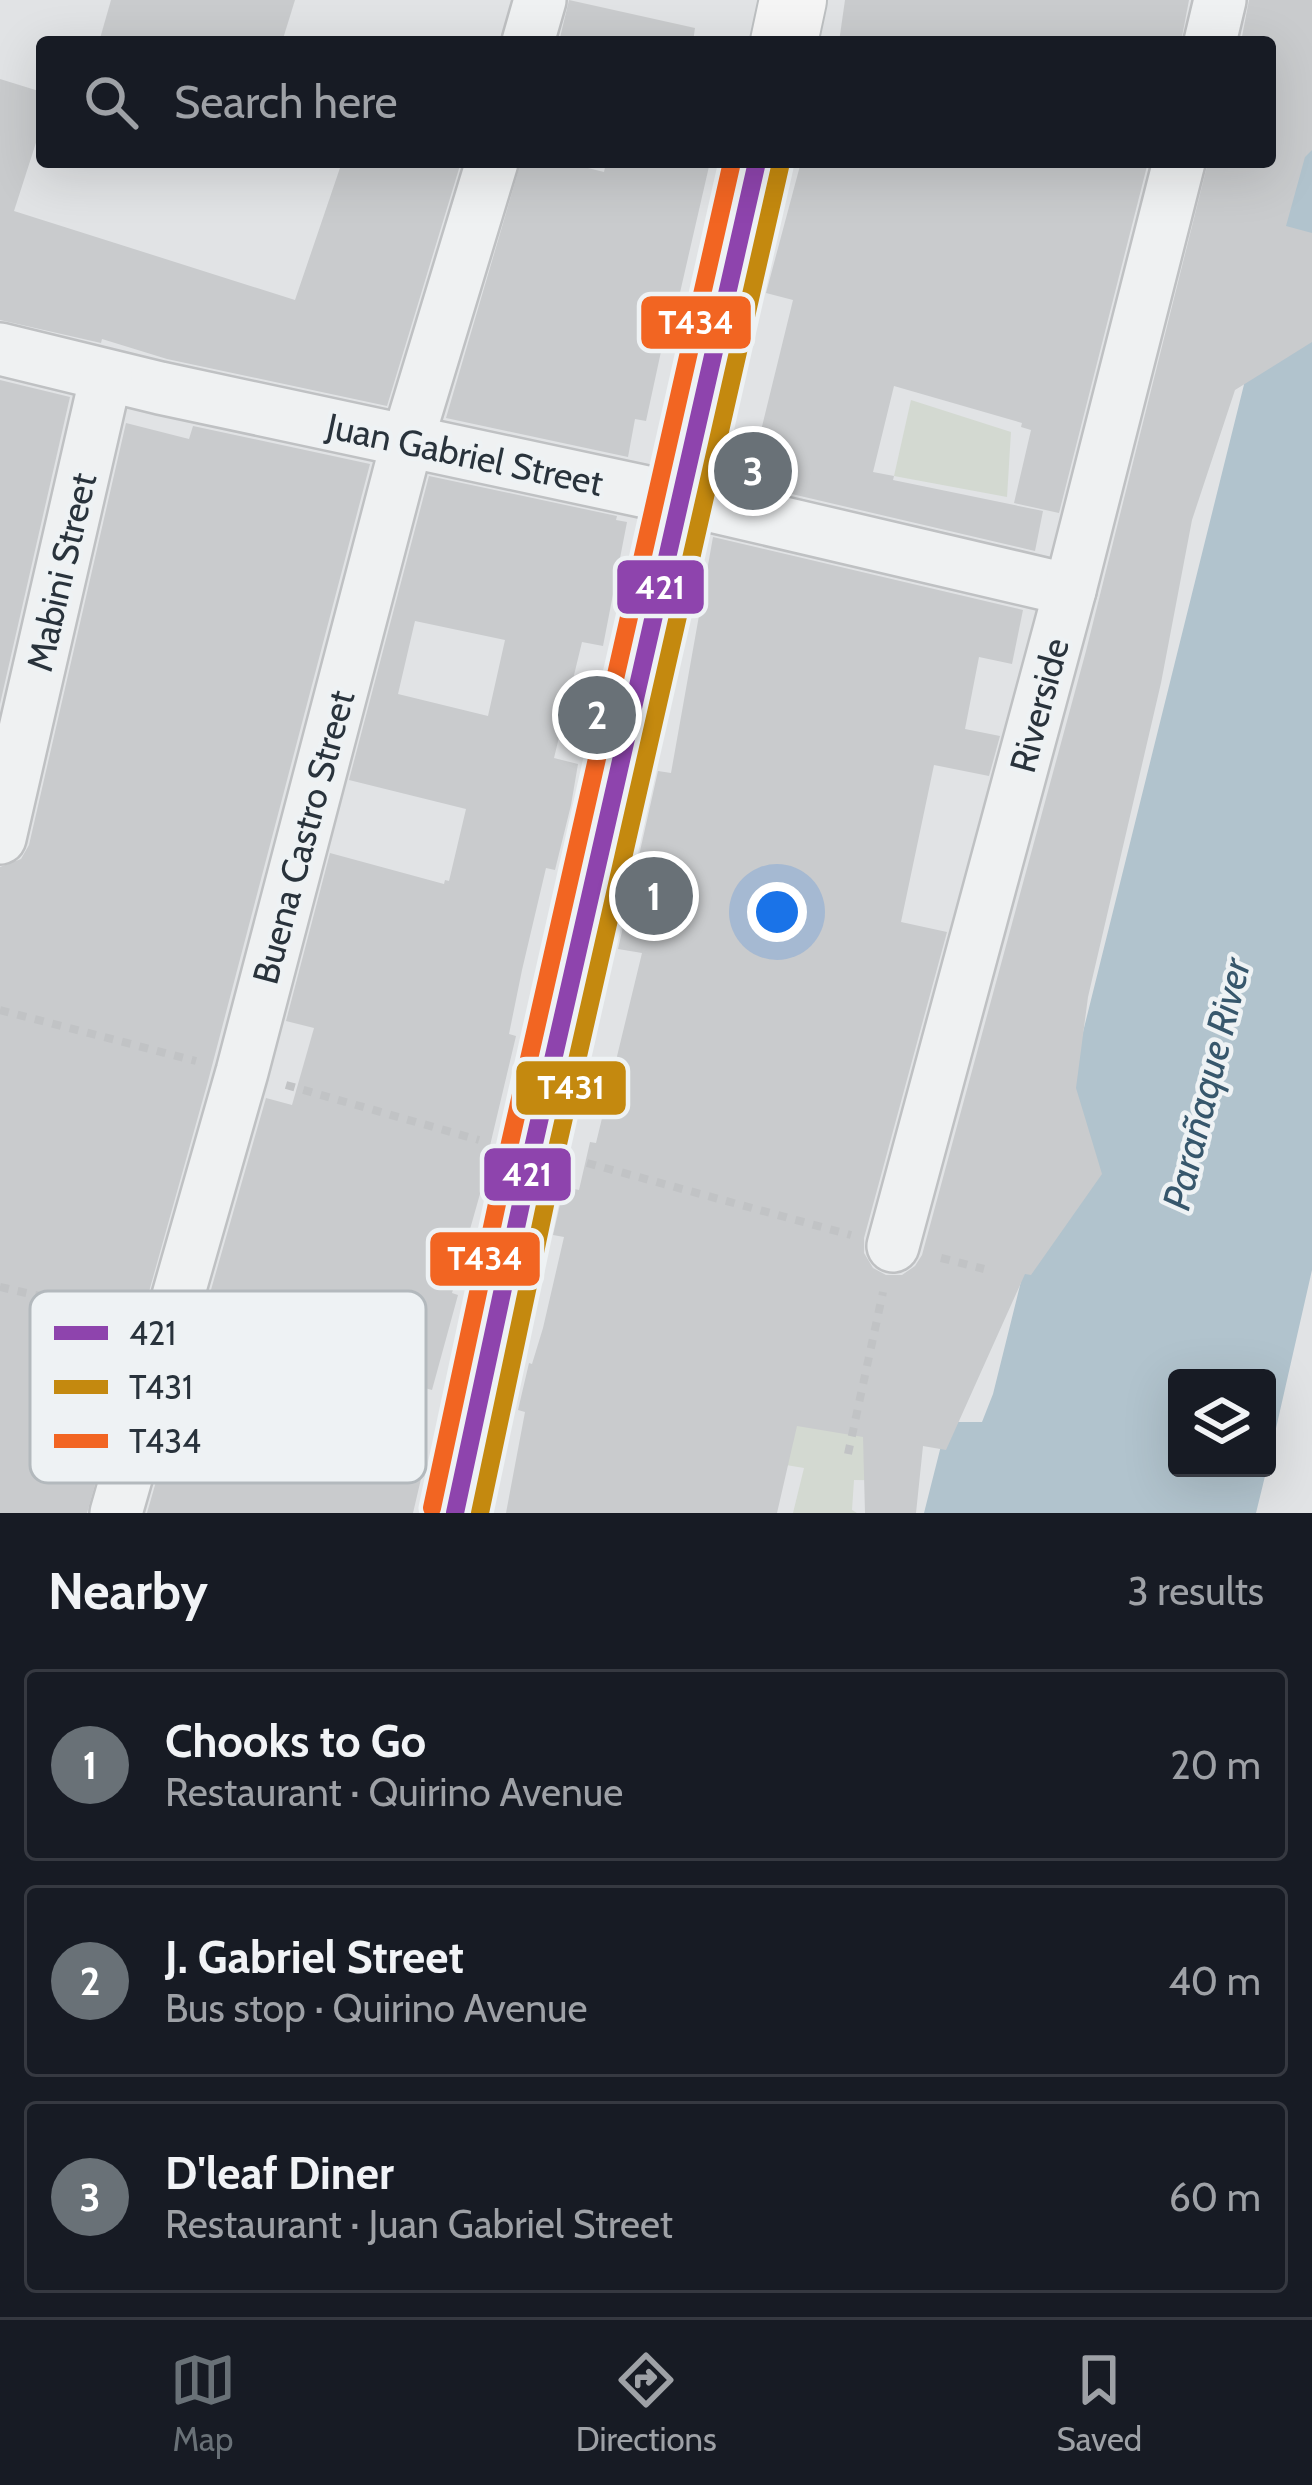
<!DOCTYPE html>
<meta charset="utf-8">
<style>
body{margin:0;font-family:Cabin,sans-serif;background:#20242c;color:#f1f3f6}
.controls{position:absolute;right:36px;bottom:36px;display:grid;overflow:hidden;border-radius:12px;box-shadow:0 12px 48px #0002}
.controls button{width:108px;height:108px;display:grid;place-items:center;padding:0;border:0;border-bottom:3px solid #363941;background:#171b24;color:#f1f3f6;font:60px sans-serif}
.you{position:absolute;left:777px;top:912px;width:42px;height:42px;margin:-30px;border:9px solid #fff;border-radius:50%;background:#1a73e8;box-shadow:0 0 0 18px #1a73e833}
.badge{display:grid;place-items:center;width:78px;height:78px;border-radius:50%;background:#697177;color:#fff;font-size:39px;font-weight:700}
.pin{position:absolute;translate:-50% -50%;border:6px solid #fff;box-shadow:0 3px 12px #0006}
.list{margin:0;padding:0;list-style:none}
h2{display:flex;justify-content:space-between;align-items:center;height:156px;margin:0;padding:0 48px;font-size:51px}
h2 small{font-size:39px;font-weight:400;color:#9ea1a6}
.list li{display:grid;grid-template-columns:78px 1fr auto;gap:36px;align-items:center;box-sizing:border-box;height:192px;margin:0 24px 24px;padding:0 24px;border:3px solid #363941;border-radius:12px}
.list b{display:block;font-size:45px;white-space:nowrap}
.list p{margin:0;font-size:39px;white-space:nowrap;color:#9ea1a6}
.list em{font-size:39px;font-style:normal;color:#9ea1a6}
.icon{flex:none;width:66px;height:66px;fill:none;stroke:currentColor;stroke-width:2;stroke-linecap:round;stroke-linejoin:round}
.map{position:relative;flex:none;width:1312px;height:1513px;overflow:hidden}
.search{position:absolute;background:#171b24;box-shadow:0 12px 48px #0002;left:36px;right:36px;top:36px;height:132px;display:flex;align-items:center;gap:30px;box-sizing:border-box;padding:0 42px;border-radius:12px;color:#9ea1a6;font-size:45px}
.sheet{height:804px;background:#171b24}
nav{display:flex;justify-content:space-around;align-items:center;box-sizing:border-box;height:168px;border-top:3px solid #363941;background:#171b24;font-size:33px;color:#9ea1a6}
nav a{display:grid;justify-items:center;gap:6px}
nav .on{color:#697177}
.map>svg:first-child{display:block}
</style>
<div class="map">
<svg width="1312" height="1513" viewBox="0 0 1312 1513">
<rect width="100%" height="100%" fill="#e1e3e5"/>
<g fill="#d3d9d1">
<path d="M911 400 1011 432 1007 497 894 476Z"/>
<path d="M775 1411 922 1446 917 1481 854 1480 852 1510 857 1513H793L804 1468 768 1462Z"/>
</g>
<path fill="#b1c3cd" d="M1312 111V1270L1267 1468V1378H1177V1468H1267L1256 1513H924L947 1422H982L993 1394Z"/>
<g fill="#c9cbcd" fill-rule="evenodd">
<path d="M111 0H295L282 42H99Z"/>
<path d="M569 0 695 28 693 42H559Z"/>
<path d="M845 0H1189L1181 42H839Z"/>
<path d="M1249 0H1312V150L1305 157 1286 226 1312 233V342L1235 390 1192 520 1161 683 1088 997 1076 1088 1102 1174 1031 1275 1025 1274 946 1450 923 1446 916 1513H865L863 1437 797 1426 777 1513H506L525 1412 518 1410 529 1363 532 1364 543 1328 564 1237 553 1235 564 1187 579 1190 590 1142 596 1143 642 953 618 949 658 771 671 773 713 537 1023 610 1012 664 979 657 965 729 1000 736 989 776 934 765 901 922 947 932 864 1238V1253L873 1268 886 1275H902L915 1266 922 1255 1086 651 1208 162H1270V42H1241Z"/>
<path d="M0 79 42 92V124L14 211 295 300 342 162H461L387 406 167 359 102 339 101 343 0 320Z"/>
<path d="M521 162H564L604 172 606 162H710L679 297 673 296 646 421 635 419 628 457 446 418Z"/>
<path d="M801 162H1148L1059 513 1014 503 1031 430 1021 427 1022 423 894 386 873 472 894 476 893 480 1043 511 1035 551 732 480 738 448 756 451 793 300 766 293Z"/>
<path d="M0 380 70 397 0 704Z"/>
<path d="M126 423 189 439 193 426 370 464 208 1081 87 1513H0V867L21 859 29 845Z"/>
<path d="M429 476 617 516 616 520 627 522 603 646 582 642 554 758 578 764 571 805 555 870 546 868 522 970 509 1034 516 1036 488 1154 491 1155 452 1293 458 1295 432 1390 402 1382 382 1456 424 1466 413 1513H147L266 1098 292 1105 314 1028 286 1021 330 853 444 884 445 880 449 881 466 809 349 780ZM415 621 505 640 488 716 398 694Z"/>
</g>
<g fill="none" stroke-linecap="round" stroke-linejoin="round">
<defs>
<g id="minor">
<path d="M528 42 540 0"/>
<path d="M1210 42 1220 0"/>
<path d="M0 349 160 388 707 505 1070 590"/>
<path d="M0 838 106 376"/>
<path d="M893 1246 1070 590 1179 162"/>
<path d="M116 1513 242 1072 407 442 492 162"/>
</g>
<g id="major">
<path d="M784 42 793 0"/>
<path d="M455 1513 533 1148 757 162"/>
</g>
</defs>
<use href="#minor" stroke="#bfc1c3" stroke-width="56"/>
<use href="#major" stroke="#bdc0c2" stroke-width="70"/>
<g stroke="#c1c3c5" stroke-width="8" stroke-dasharray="9 9" stroke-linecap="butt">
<path d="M0 1010 196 1061"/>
<path d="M286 1085 479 1140"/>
<path d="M587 1163 851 1235"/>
<path d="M941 1258 984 1269"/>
<path d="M0 1287 123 1315"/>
<path d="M213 1337 425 1391"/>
<path d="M848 1454 883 1292"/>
</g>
<use href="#minor" stroke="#eff1f2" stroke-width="51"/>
<use href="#major" stroke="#f5f5f5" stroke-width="66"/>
<defs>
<path id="bus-1" d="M455 1513 533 1148 757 162"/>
<path id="bus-2" d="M480 1513 556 1153 780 167"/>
<path id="bus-3" d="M432 1508 510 1143 732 162"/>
</defs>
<use href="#bus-1" stroke="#eef2f4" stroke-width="27"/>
<use href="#bus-2" stroke="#eef2f4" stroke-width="27"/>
<use href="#bus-3" stroke="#eef2f4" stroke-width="27"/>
<use href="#bus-1" stroke="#8e44ad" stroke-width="18"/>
<use href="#bus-2" stroke="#c4890f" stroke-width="18"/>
<use href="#bus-3" stroke="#f26522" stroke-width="18"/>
</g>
<g text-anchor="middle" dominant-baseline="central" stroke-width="9" stroke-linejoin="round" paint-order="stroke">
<g font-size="36" fill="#29333c" stroke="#eef2f4">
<text transform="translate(465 454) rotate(12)">Juan Gabriel Street</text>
<text transform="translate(61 572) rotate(-77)">Mabini Street</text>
<text transform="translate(1039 705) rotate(-75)">Riverside</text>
<text transform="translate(303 837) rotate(-75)">Buena Castro Street</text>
</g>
<g font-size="39" font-style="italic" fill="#37576c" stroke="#eef2f4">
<text transform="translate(1206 1084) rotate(-76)">Parañaque River</text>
</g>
</g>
<rect x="30" y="1291" width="396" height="192" rx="18" fill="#eef2f4" stroke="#b3b9bd" stroke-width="3"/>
<rect x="54" y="1326" width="54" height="14" fill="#8e44ad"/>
<rect x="54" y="1380" width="54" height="14" fill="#c4890f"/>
<rect x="54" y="1434" width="54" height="14" fill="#f26522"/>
<g font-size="33" fill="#29333c">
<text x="129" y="1345">421</text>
<text x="129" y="1399">T431</text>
<text x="129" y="1453">T434</text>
</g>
<g stroke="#eef2f4" stroke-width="4.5">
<rect x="639" y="294" width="114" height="57" rx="12" fill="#f26522"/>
<rect x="615" y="558" width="91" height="58" rx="12" fill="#8e44ad"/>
<rect x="514" y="1059" width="114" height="58" rx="12" fill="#c4890f"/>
<rect x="482" y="1146" width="91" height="57" rx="12" fill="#8e44ad"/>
<rect x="428" y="1230" width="114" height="58" rx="12" fill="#f26522"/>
</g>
<g font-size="33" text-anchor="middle" font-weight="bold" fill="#fff">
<text x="696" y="334">T434</text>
<text x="660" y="599">421</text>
<text x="571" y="1099">T431</text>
<text x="527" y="1186">421</text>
<text x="485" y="1270">T434</text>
</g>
</svg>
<div class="controls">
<button><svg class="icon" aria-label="layers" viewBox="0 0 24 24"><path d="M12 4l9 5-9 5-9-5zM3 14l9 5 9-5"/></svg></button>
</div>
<div class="you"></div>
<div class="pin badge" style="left:654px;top:896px">1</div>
<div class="pin badge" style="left:597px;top:715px">2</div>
<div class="pin badge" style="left:753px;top:471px">3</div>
<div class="search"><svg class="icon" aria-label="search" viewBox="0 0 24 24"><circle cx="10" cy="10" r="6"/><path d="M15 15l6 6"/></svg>Search here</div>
</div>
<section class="sheet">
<h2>Nearby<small>3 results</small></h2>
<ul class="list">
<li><span class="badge">1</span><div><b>Chooks to Go</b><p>Restaurant · Quirino Avenue</p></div><em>20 m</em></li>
<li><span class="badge">2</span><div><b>J. Gabriel Street</b><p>Bus stop · Quirino Avenue</p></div><em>40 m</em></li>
<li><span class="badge">3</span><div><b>D'leaf Diner</b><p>Restaurant · Juan Gabriel Street</p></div><em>60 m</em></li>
</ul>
</section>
<nav>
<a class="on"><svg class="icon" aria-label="map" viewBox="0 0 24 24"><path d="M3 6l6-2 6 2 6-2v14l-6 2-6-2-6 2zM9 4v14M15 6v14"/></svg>Map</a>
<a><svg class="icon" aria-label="directions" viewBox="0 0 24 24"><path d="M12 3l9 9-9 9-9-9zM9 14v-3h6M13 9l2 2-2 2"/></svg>Directions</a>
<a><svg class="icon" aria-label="saved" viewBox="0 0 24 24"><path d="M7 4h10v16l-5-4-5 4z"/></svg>Saved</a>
</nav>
